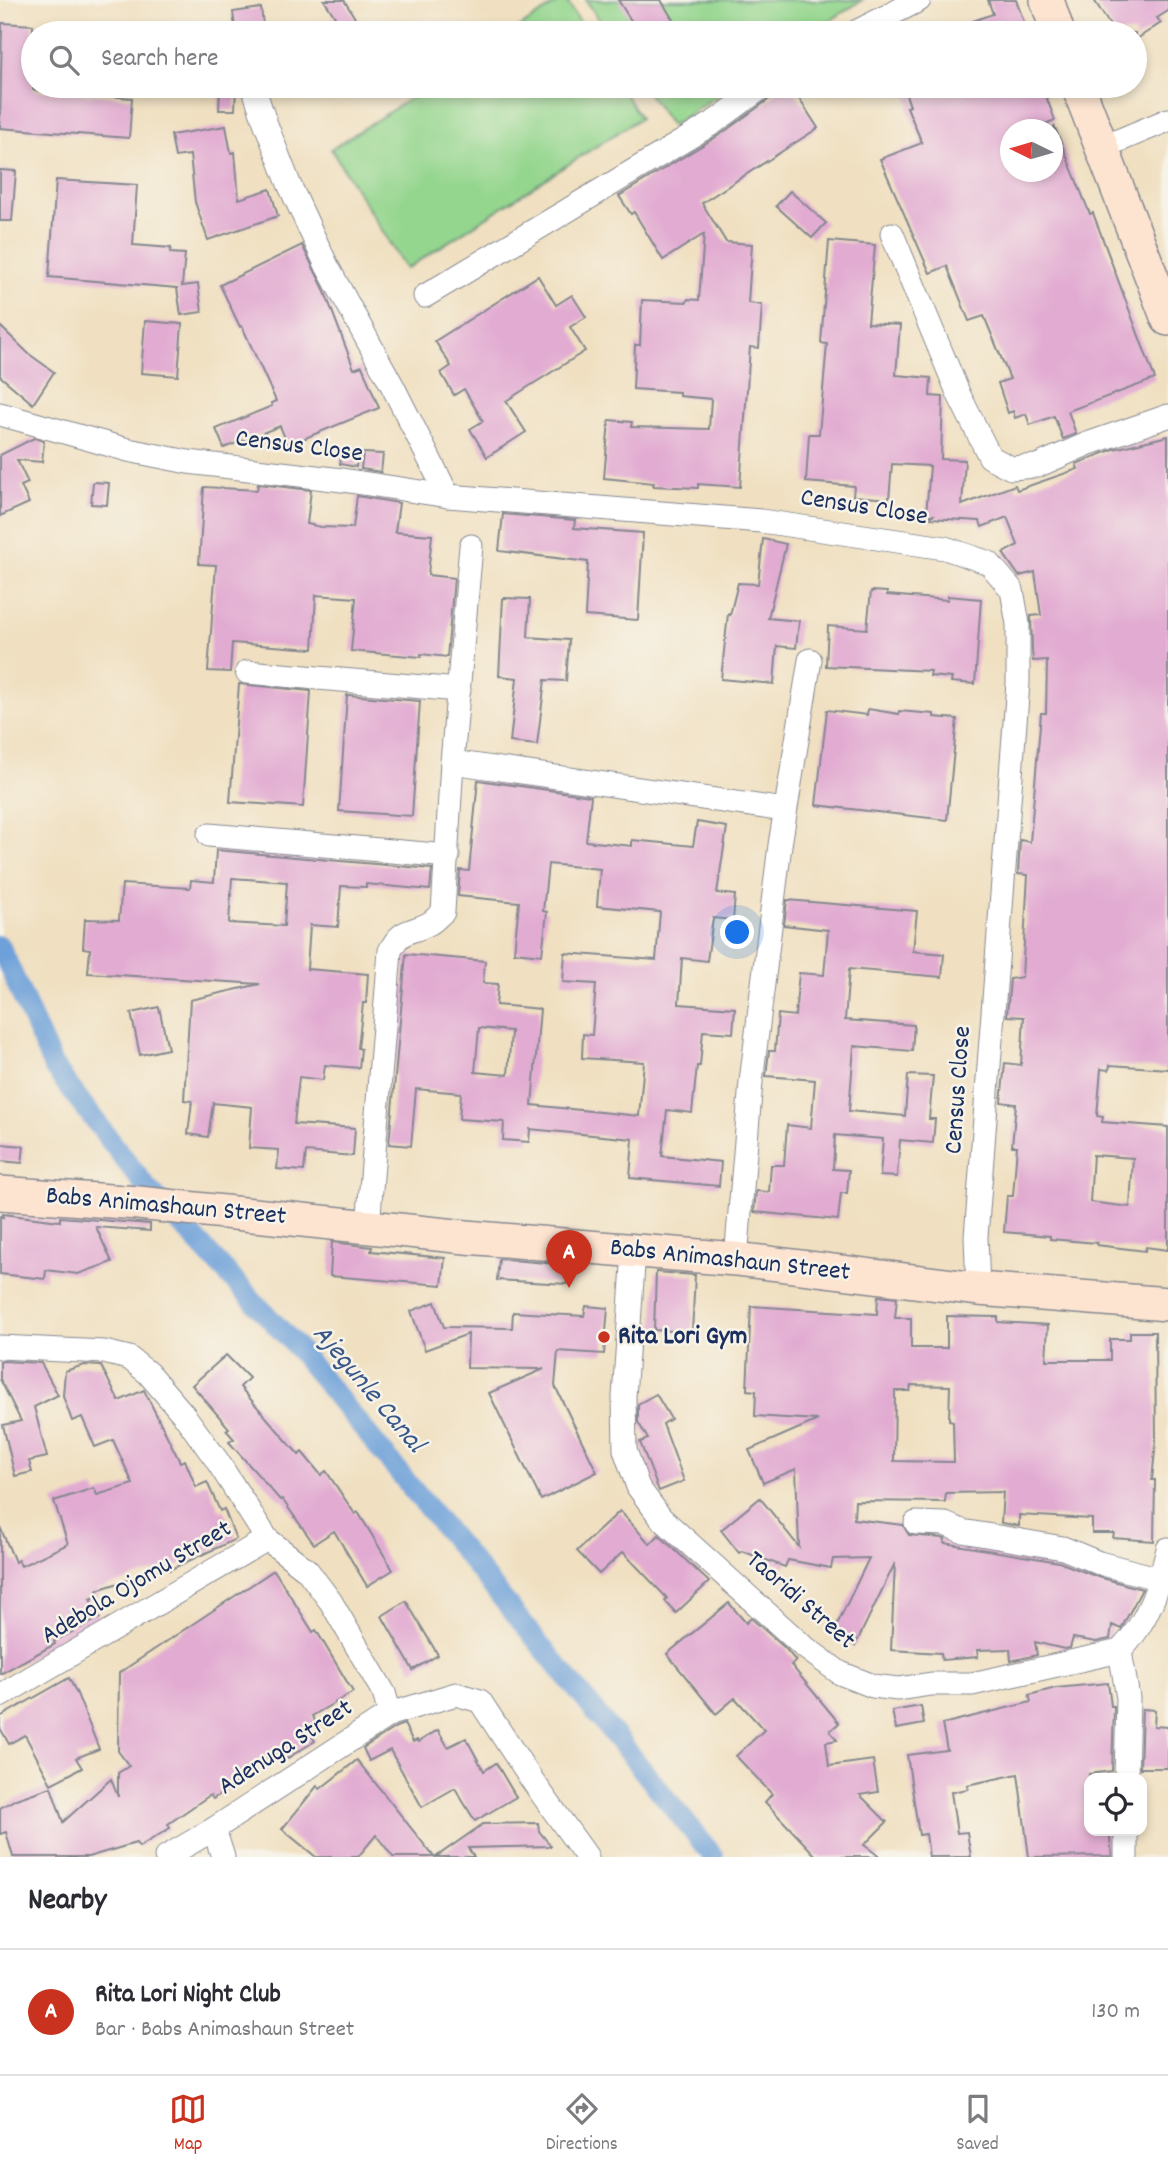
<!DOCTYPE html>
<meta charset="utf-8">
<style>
body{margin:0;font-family:Dekko,sans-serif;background:#f7f7f7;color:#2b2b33}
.controls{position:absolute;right:21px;bottom:21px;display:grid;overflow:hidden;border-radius:14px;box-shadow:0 4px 10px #0003}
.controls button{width:63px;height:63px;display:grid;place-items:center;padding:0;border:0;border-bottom:2px solid #e1e1e2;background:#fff;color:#2b2b33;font:35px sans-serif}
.compass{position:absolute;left:1000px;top:119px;width:63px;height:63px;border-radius:50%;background:#fff;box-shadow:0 4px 10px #0003;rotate:275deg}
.you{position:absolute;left:738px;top:933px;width:24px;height:24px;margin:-18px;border:5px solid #fff;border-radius:50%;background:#1a73e8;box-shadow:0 0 0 10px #1a73e833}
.badge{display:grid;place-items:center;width:46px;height:46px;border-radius:50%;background:#c8321e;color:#fff;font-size:23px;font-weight:700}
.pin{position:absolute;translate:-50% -58px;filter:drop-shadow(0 2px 4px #0008)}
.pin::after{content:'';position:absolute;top:37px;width:24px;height:21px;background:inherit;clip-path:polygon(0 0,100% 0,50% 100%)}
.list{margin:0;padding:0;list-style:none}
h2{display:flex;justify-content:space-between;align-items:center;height:91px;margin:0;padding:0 28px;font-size:30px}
h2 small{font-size:23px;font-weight:400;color:#7c7c81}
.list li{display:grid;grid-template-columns:46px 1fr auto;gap:21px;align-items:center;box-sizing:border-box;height:126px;padding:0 28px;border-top:2px solid #e1e1e2}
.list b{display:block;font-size:26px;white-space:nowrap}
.list p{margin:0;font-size:23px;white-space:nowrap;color:#7c7c81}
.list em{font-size:23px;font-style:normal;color:#7c7c81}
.icon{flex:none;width:38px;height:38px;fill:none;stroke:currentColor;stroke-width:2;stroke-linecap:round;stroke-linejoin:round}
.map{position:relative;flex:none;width:1168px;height:1857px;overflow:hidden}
.search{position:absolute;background:#fff;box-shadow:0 4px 10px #0003;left:21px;right:21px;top:21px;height:77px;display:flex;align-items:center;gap:18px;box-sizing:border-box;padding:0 24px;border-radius:38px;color:#7c7c81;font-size:26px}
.sheet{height:217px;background:#fff}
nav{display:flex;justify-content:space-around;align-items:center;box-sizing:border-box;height:98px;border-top:2px solid #e1e1e2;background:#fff;font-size:19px;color:#7c7c81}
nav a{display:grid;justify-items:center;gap:4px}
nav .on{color:#c8321e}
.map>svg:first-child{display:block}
</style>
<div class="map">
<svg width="1168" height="1857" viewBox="0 0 1168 1857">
<rect width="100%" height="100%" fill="#f7f3e8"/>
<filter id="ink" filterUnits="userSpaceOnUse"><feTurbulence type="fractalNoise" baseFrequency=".0143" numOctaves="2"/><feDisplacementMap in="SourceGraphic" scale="14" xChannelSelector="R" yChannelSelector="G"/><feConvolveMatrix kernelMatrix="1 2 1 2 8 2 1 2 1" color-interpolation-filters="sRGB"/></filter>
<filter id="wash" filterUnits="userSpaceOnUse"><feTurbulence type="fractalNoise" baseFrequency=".00686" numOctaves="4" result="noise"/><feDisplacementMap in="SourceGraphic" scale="28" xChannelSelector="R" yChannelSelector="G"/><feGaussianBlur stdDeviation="1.57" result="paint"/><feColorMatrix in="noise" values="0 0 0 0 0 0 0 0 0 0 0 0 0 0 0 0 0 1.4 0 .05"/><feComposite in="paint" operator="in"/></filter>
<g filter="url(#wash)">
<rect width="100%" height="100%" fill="#f0e0c1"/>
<g fill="#94d68e" stroke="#588276" stroke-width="2">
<path d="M562 0H566L587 33H511Z"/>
<path d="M586 0H862L811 33H608Z"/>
<path d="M430 86H620L640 118 406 269 331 149Z"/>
<path d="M643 86H732L671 126Z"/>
</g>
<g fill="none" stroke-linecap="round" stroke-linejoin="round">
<path stroke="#6ea1d9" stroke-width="21" d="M0 946 53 1066 146 1187 293 1343 714 1857"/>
</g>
<g id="blocks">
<g fill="#e2acd2" fill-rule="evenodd">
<path d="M324 0H344L364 33H335L328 21 335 17Z"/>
<path d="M618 0H661L681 33H639Z"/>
<path d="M988 0H1016L1028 33H944V31L993 14Z"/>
<path d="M1094 0H1168V11L1157 18 1161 23 1135 40V33H1115Z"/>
<path d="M261 8 263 25 235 28 233 12Z"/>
<path d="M2 23 33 25V90L132 98 129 138 0 128Z"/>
<path d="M220 86H236L235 110H219Z"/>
<path d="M791 86 818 128 702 203 726 242 752 244 748 303 762 305 759 348 750 347 740 487 698 484V488L653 486 654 483 604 478 609 420 632 422 631 427 709 429 711 399 679 396V392L633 389 635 345H640L642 300 687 302 688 299 699 300 704 234 663 260 634 212 631 214 619 196 721 134 772 97 778 87Z"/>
<path d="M903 86H1042L1055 120 1030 130H1011V172H1053L1054 125 1090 214 1093 213 1155 379 1068 411 1076 434 1063 439 1054 416 1030 425 1026 414 1015 418 1013 411 1008 413 998 383 1010 379 984 316 969 321 947 266 930 273 880 159 922 143 907 107 910 106Z"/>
<path d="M226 126 231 153 235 152 239 199 270 189 278 216 208 240 195 202 190 155 175 157 171 135Z"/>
<path d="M0 170 16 171 12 221H0Z"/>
<path d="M56 180 137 185 133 245 171 248 170 253 185 254 182 286 198 284 202 312 181 315 177 288 49 277Z"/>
<path d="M790 191 826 223 812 238 776 206Z"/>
<path d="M829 241 875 245 868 323 900 325 896 375 931 378 930 396 943 397 941 459 965 460 962 505 1015 485 1017 490 1078 469 1076 464 1114 449 1168 436V1069L1110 1065 1109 1070 1101 1069 1097 1116 1103 1117 1102 1122 1168 1127V1250L1146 1247 1145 1251 1097 1245V1243L1050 1239V1236L1004 1232 1007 1196H1013L1017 1146H1012L1016 1104 1001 1102 1005 1063 1021 1065 1024 1017 1007 1016 1010 979 1022 977 1028 875 1018 874 1020 840 1030 842 1041 713H1046L1047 660 1033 661 1032 650 1031 616 1041 615 1035 572 1019 576 1003 553 1018 545 1007 517 982 527 980 521 929 518 933 515H926L930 466 892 464 889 499 853 496 854 486 806 482 809 434H819L827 344 821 343ZM1093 1155 1133 1158 1130 1207 1090 1202Z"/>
<path d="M302 245 323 287 354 369 362 366 379 408 293 443H287L280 426 224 448 216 429 272 406 271 403 276 401 242 326 240 327 220 285Z"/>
<path d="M538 276 556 305 572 295 586 317 570 327 585 351 506 401 526 432 487 457 470 429 483 421 464 389 454 395 441 373 451 366 435 341Z"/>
<path d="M145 321 182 324 178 376 141 373Z"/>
<path d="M0 326 29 354 54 372 33 404 0 376Z"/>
<path d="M34 438 44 441 42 462 17 460 28 483 21 486 29 503 0 516V455Z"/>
<path d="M342 449 358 452 356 467 340 464Z"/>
<path d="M363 453 383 454 381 472 361 469Z"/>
<path d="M93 482 109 483 107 505 91 504Z"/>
<path d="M258 484 311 490 307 524 321 527 353 528 357 496 399 503 395 532 432 535 428 575 454 578 447 657 421 654V657L351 651 356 598 316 595 313 649 232 643 230 672 208 671 216 565 199 564 204 487 257 490Z"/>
<path d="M503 514 575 520 574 528 643 533 638 620 585 616 588 562 499 551Z"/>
<path d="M763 539 786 544 768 618 799 621 796 648 777 646 774 684 721 679 728 614 730 615 738 583 758 584Z"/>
<path d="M871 591 887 592V595L948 600V596L981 599 975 684 951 682 952 678 930 676 931 671 826 666 828 626 867 629Z"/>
<path d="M503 598 530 599 528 637 569 640 566 681 545 680 537 745 510 742 517 678 499 676Z"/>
<path d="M239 684 311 691 303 807 230 802Z"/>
<path d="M347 695 420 701 412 816 339 811Z"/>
<path d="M868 709 899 714V711L934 714V717L957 719 947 820 816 805 827 710 867 715Z"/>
<path d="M478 780 591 796 586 841 632 846V840L693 846 697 822 727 827 717 893 735 895 733 920 713 918 707 961 682 958 679 1004 735 1008 733 1033 703 1031 700 1066H697L692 1113 667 1110 662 1156 721 1162 719 1186 630 1178 633 1139 530 1129 529 1142 503 1140 504 1122 459 1119 461 1093 416 1089 411 1146 389 1144 406 954 485 961 483 983 498 984 496 1005 540 1009 532 1105 639 1116 644 1062 582 1058 583 1034 592 1035 596 984 563 982 565 953 656 960 660 912 597 906 600 869 548 864 543 911 547 912 542 955 514 952 519 902 458 896 460 870 469 871ZM479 1028 511 1031 508 1075 475 1072Z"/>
<path d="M216 850 432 869 430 890 366 884V887L341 886 338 927 310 925 307 969 368 974 366 1003H363L358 1048 361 1049 359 1068 325 1065 323 1080 299 1077 294 1124 355 1128 353 1156 306 1152 304 1171 277 1169 279 1150 249 1148 252 1107 213 1103 208 1137 188 1134 192 1101 184 1100 190 1000 260 984 88 973 90 949 83 948 85 919 119 920 122 884 190 888 191 880 214 882ZM232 878 287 882 284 926 229 923Z"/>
<path d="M787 900 917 911 913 951 944 954 942 977 849 969 845 1020 914 1025 912 1051 854 1046 849 1111 905 1116 908 1075 933 1076 929 1119H935L933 1143 900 1140 897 1177 880 1176 883 1139 835 1135 833 1169 849 1170 847 1193H841L838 1220 754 1212 756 1191 769 1192 771 1165H784L787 1125 811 1128 815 1080 766 1076 769 1051H775L778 1014 795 1016 799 973 824 975 828 930 784 925Z"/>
<path d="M159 1007 168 1049 140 1055 131 1013Z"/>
<path d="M0 1144 24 1146 22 1163 0 1161Z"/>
<path d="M3 1214 60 1221V1217L150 1224V1231L96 1227 112 1262 78 1274 46 1270 45 1279 0 1274V1216L3 1217Z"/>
<path d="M332 1242 372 1247 371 1251 445 1258 442 1285 330 1276Z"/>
<path d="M499 1259 569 1265 567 1284 497 1280Z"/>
<path d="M656 1272 695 1275 692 1332 654 1330Z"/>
<path d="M878 1296 897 1298 895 1318H911V1348H947V1316L998 1317V1322L1048 1325 1046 1360H1110V1339H1130V1332H1155L1156 1441 1152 1480H1155L1154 1541 1113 1538 1114 1533H1092V1519L1019 1515V1526L1001 1523 1003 1492 946 1493 945 1502 855 1501 854 1519 903 1525 909 1535 942 1538 945 1539 944 1543 1059 1562 1095 1576 1142 1589 1121 1629 1112 1625 1110 1639 1096 1642 1073 1638 1070 1648 1064 1649 1035 1642 1037 1655 1011 1661 1010 1649 977 1650 978 1657 942 1660 941 1653 891 1650 895 1563 855 1646 832 1635 869 1558 833 1559 831 1568 788 1560 785 1567 742 1551 739 1553 721 1530 760 1498 799 1547 796 1469 763 1483 749 1450 818 1420 755 1416 756 1391 747 1390 751 1306 877 1314ZM911 1385 950 1386 949 1420 953 1421 954 1462 894 1461 895 1391H910Z"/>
<path d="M435 1302 444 1327 512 1328 513 1312 584 1316 586 1306 608 1308 604 1354 558 1351 555 1386 597 1472 541 1500 489 1393 544 1369 467 1368 468 1334 425 1350 411 1311Z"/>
<path d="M226 1355 249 1378 240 1387 299 1455 302 1452 321 1475 326 1471 355 1514 358 1512 393 1570 367 1586 334 1531 314 1544 282 1499 280 1500 229 1442 234 1439 226 1430 229 1428 192 1385Z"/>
<path d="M2 1361 41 1363 58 1395 34 1407 47 1457 29 1461 32 1472 15 1476 3 1425 21 1421 0 1379V1362Z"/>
<path d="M84 1365 101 1366 119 1401 144 1390 180 1462 185 1460 196 1487 207 1482 220 1511 224 1509 236 1539 169 1570 168 1567 97 1590 99 1596 90 1599 100 1618 54 1641 55 1644 0 1674V1527L15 1562 18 1560 21 1566 68 1544 54 1501 94 1488 97 1495 133 1484 113 1440 95 1447 82 1417 72 1421 63 1396 65 1371Z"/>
<path d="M656 1394 671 1419 663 1424 684 1481 659 1491 640 1442 648 1439 638 1422V1404Z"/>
<path d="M620 1511 650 1544 659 1535 709 1582 676 1613 665 1601 667 1598 623 1552 599 1574 577 1551Z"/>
<path d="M274 1570 313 1632 316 1630 353 1692 312 1716 316 1722 306 1727 315 1741 283 1761 277 1751 241 1774 244 1778 213 1799 210 1795 168 1824 170 1828 139 1847 136 1843 88 1857H13L6 1832 0 1834V1808L16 1799 51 1787 63 1822 111 1779 118 1797V1773L129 1766 118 1751 119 1673Z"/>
<path d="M406 1601 438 1655 413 1670 382 1616Z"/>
<path d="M729 1603 746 1623 751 1618 785 1648 796 1661 791 1665 839 1723 830 1731 837 1740 826 1742 829 1766 873 1760 878 1792 860 1795 887 1822 864 1845 880 1857H817L765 1802 772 1794 736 1756 764 1730 735 1698 716 1714 667 1654Z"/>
<path d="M69 1678 77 1694 99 1749 76 1758 82 1768 51 1784 25 1735 9 1744 0 1728V1717Z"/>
<path d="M1108 1683 1111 1706H1114L1112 1771 1089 1774V1831H1109L1112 1856 1029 1857 1018 1774 967 1785 968 1789 951 1792 957 1833 967 1832 971 1857H929L926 1834 919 1835 907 1755 947 1750 942 1724 1031 1702 1029 1695 1056 1688Z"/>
<path d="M921 1706 924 1724 896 1729 892 1711Z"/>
<path d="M1142 1709 1155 1710 1154 1726 1168 1727V1768H1140Z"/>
<path d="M404 1724 413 1742 417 1740 418 1742 438 1730 448 1747 466 1738 484 1771 496 1763 516 1797 475 1821 455 1788 422 1807 390 1750 369 1761 363 1748 396 1727Z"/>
<path d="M357 1760 434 1857H393L376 1835 358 1857H316L282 1829 317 1786 320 1789Z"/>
<path d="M538 1823 539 1831 551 1846 468 1848 474 1857H436L483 1824Z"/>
</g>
</g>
</g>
<g filter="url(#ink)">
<use href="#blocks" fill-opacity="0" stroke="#868890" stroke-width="2"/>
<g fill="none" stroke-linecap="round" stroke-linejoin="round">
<defs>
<g id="minor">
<path d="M854 33 919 0"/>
<path d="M253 86 265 122 289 184 327 266 392 385 448 496"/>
<path d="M1101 148 1168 120"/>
<path d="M892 234 959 395 990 457 1011 468 1037 466 1087 444 1168 416"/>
<path d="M425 296 713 123 764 86"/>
<path d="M0 414 128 450 188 462 342 480 448 496 761 521 945 548 989 563 1012 590 1018 624V683L976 1237 978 1289"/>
<path d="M247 672 459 690"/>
<path d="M452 762 785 810"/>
<path d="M209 835 448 856"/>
<path d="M368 1227 390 951C402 927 411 934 430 923 435 920 439 915 443 912L452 762 471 546"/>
<path d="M634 1251 624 1397 625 1450 638 1487 661 1518 803 1646 840 1673 873 1686 898 1689 931 1684H972L1120 1651C1148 1622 1159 1587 1168 1549"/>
<path d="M736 1259 751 1082 780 845 810 660"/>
<path d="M0 1347 104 1352 129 1358 148 1373 184 1415 216 1459 267 1539 307 1570 331 1602 384 1693 390 1714"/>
<path d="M916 1523 945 1524 962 1531 1063 1548 1099 1563 1168 1581"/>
<path d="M1120 1651 1128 1698 1126 1778"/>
<path d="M0 1696 267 1539"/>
<path d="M214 1829 223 1857"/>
<path d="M166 1857 214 1829 390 1714 456 1694 480 1701 527 1773 587 1857"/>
<path d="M1126 1857V1831"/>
</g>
<g id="secondary">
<path d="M1047 0 1058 33"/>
<path d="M1078 86 1168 319"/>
<path d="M0 1193 138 1203 466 1237 736 1259 978 1289 1168 1304"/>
</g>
</defs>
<use href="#minor" stroke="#868890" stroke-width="25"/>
<use href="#secondary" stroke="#868890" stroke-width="36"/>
<use href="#minor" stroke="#fff" stroke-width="23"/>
<use href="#secondary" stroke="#fde4d1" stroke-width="33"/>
</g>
</g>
<circle fill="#c8321e" stroke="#f7f3e8" stroke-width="2.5" cx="604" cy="1337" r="7"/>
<g text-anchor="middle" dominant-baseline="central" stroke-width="5" stroke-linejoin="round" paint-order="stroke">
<g font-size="26" fill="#1b2f5e" stroke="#f7f3e8">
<text transform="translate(299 447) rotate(7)">Census Close</text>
<text transform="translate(864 508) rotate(9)">Census Close</text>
<text transform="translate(959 1090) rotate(-86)">Census Close</text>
<text transform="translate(166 1207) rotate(5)">Babs Animashaun Street</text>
<text transform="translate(730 1261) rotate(6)">Babs Animashaun Street</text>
<text transform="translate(137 1583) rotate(-31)">Adebola Ojomu Street</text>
<text transform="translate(800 1601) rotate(41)">Taoridi Street</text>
<text transform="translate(286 1748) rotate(-33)">Adenuga Street</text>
</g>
<g font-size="26" font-weight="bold" fill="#1b2f5e" stroke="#f7f3e8" text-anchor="start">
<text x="618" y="1337">Rita Lori Gym</text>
</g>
<g font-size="28" font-style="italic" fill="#385789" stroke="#f7f3e8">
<text transform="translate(367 1390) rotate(50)">Ajegunle Canal</text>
</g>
</g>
</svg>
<div class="controls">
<button><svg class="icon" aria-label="locate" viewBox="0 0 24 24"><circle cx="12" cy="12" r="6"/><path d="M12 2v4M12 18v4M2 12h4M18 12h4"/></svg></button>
</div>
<svg class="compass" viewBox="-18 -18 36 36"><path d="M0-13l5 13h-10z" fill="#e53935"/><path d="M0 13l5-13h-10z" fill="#7c7c81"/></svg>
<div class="you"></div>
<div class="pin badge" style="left:569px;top:1288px">A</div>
<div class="search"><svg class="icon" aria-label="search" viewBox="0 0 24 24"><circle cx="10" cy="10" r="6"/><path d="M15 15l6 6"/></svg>Search here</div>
</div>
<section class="sheet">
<h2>Nearby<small></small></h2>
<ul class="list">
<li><span class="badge">A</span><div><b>Rita Lori Night Club</b><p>Bar · Babs Animashaun Street</p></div><em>130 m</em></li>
</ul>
</section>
<nav>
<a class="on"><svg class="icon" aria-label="map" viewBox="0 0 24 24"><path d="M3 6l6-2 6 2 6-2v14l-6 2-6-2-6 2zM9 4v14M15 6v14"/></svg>Map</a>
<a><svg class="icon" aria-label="directions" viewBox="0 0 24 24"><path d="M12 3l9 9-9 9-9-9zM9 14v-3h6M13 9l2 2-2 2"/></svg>Directions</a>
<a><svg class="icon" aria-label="saved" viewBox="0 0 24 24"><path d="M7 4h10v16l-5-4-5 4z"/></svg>Saved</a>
</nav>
